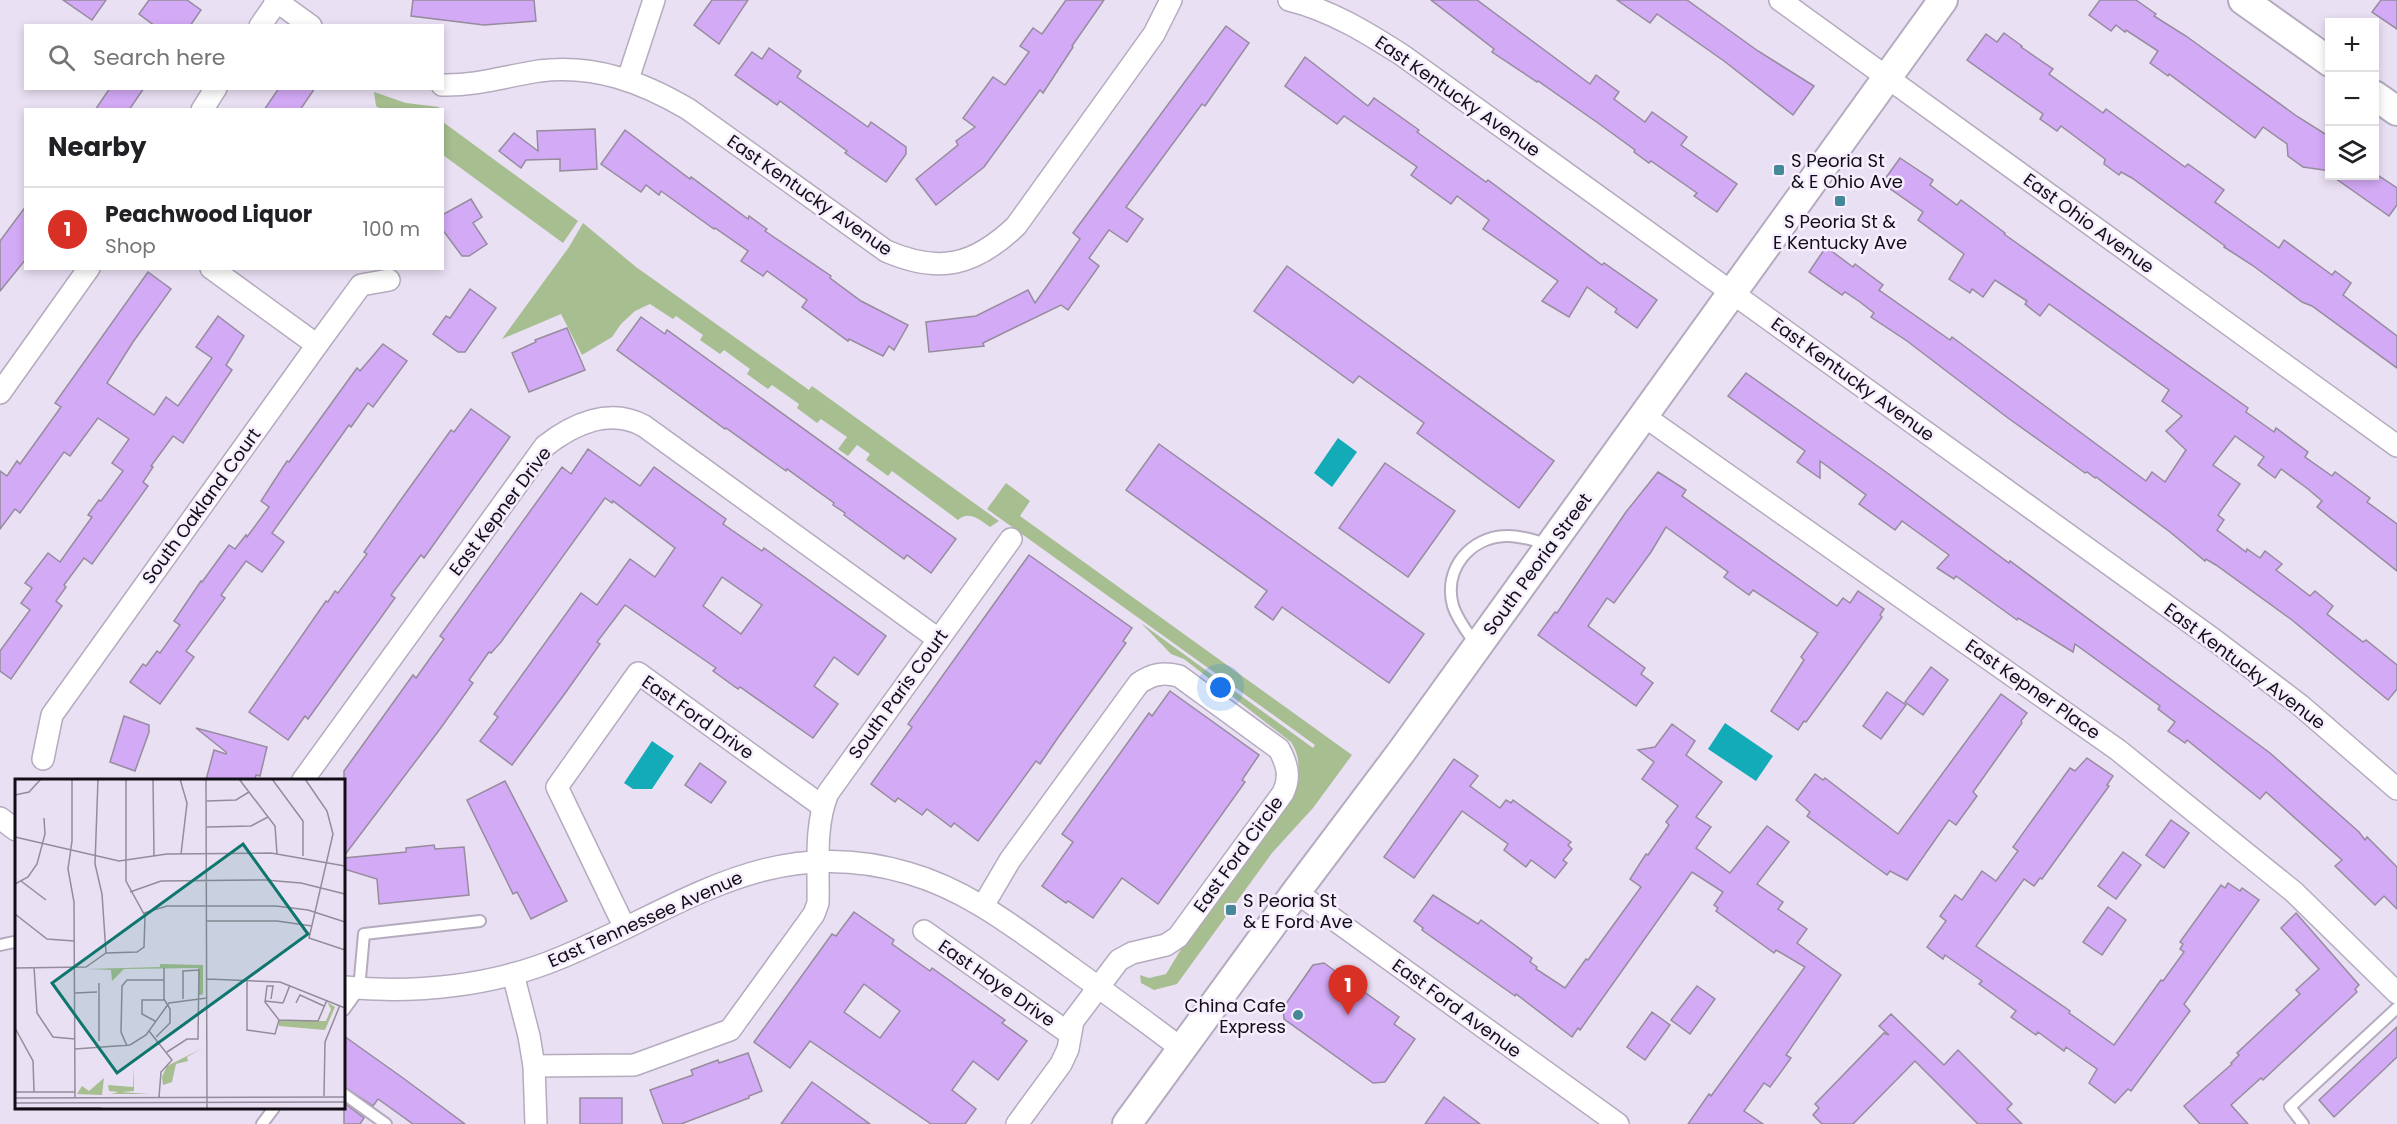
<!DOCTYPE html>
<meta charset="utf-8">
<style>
body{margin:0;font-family:Poppins,sans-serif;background:#f6f6f6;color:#202124}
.controls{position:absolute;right:18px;top:18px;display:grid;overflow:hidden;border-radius:0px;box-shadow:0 3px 9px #0003}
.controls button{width:54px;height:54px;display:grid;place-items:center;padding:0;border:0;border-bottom:2px solid #e0e0e0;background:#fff;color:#202124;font:30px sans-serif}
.you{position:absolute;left:1221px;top:688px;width:21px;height:21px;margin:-15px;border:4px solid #fff;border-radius:50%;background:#1a73e8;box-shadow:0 0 0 9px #1a73e833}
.badge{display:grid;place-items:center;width:39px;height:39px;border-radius:50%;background:#d93025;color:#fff;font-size:20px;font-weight:700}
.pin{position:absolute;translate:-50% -50px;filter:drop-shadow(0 2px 3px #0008)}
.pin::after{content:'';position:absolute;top:32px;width:21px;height:18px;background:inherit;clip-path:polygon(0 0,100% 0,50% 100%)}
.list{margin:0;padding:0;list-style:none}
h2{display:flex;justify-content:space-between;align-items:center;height:78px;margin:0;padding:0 24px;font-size:26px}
h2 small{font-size:20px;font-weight:400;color:#757577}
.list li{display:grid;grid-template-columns:39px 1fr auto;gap:18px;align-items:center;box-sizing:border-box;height:84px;padding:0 24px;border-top:2px solid #e0e0e0}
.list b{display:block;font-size:22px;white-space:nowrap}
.list p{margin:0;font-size:20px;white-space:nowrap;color:#757577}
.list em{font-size:20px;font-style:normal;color:#757577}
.icon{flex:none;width:33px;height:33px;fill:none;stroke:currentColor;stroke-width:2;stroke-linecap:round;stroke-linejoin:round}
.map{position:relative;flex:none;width:2397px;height:1124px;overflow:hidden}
.search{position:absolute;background:#fff;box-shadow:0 3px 9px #0003;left:24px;top:24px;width:420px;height:66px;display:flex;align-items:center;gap:15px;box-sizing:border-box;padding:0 21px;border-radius:0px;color:#757577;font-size:22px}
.panel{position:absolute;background:#fff;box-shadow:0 3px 9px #0003;left:24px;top:108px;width:420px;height:162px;border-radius:0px}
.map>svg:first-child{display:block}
</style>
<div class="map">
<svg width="2397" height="1124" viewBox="0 0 2397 1124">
<rect width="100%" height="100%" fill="#eae0f4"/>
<g fill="#a6be90">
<path d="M374 92 406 103 439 107V109H381L376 106Z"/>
<path d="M443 122 578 221 563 243 443 155Z"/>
<path d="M583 223 636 267 809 390 812 386 999 521 990 527C980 520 969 510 958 520L892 471 888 476 866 460 870 454 857 445 848 456 838 449 847 437 821 419 817 423 797 408 799 404 772 385 768 389 747 374 750 369 724 350 720 354 700 340 703 335 676 316 673 319 650 304 635 311 621 324 612 337 582 355 561 314 502 339 569 247Z"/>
<path d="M1006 483 1030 501 1020 516 1352 755 1313 808 1272 853 1177 984 1154 990 1141 983 1140 975 1149 978 1166 974 1191 933 1296 785C1299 768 1301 758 1291 742L1184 659 1171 654 1141 623 1313 748 1315 745 987 509Z"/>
</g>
<g fill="#13abb8">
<path d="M1338 438 1357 452 1332 487 1314 473Z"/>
<path d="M1725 723 1773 756 1756 781 1708 749Z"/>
<path d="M652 741 674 756 652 789H633L624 783Z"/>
</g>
<g fill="#d3aaf6" stroke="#968c9e" stroke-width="1.5" fill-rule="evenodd">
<path d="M63 0H106L92 20Z"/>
<path d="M149 0H187L201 10 190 26H155L139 14Z"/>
<path d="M413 0H534L536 21 484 25 411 16Z"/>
<path d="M712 0H748L719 44 694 25Z"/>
<path d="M1066 0H1104L1072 46 1073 47 1043 93 1040 90 984 167 936 205 916 179 958 145 956 141 975 127 963 118 993 77 1005 85 1029 52 1020 46 1033 28 1042 34Z"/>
<path d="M1431 0H1477L1590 84 1596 75 1619 92 1614 99 1645 122 1652 112 1687 137 1681 145 1737 184 1717 212 1694 196 1697 193 1651 161 1649 163 1634 152 1635 150 1598 123 1538 81 1537 82 1492 52 1494 49Z"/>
<path d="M1617 0H1687L1758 51 1814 86 1793 115 1724 61 1657 14 1650 23Z"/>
<path d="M2100 0H2136L2156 14 2154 16 2186 36 2298 117 2330 137V171L2303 167 2288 156 2287 144 2263 127 2255 138 2169 74 2168 76 2150 63 2158 51 2126 30 2125 32 2116 25 2111 31 2089 15Z"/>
<path d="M2381 0H2397V29L2372 12Z"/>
<path d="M1226 26 1249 43 1205 106 1202 104 1126 207 1143 219 1127 242 1109 230 1089 258 1099 266 1068 310 1061 305 983 343 984 346 929 352 926 322 976 316 1028 290 1035 303 1080 239 1073 233Z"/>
<path d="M2004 33 2022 46 2021 47 2053 69 2049 74 2103 113 2106 109 2185 167 2188 164 2224 190 2215 202 2279 248 2284 240 2332 275 2335 271 2351 283 2343 295 2397 336V368L2312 306 2302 302 2252 265 2224 247 2225 246 2132 178 2121 172 2119 175 2104 164 2105 159 2061 126 2057 131 2040 119 2043 114 1967 60 1986 34 1997 42Z"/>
<path d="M769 48 801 71 797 77 868 127 871 122 906 147V154L886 182 845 153 847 151 780 101 777 105 735 75 752 52 762 59Z"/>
<path d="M1305 57 1368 106 1374 98 1419 130 1417 132 1486 182 1488 180 1602 265 1604 263 1657 300 1637 328 1615 312 1617 309 1587 287 1569 317 1542 301 1558 281 1483 229 1489 220 1457 196 1451 204 1411 175 1417 167 1344 116 1337 124 1285 86Z"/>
<path d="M110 88H144L129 110H95Z"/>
<path d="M279 88H315L300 110H264Z"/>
<path d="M595 129 597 169 560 171V159L526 160 521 168 499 151 514 133 538 151 537 131Z"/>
<path d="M625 130 690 179 691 177 748 219 749 216 767 229 765 231 831 276 830 278 861 301 908 325 894 350 889 346 883 356 849 339 848 341 802 307 807 300 767 271 763 276 741 261 748 251 715 228 714 229 661 191 659 195 646 185 641 192 601 164Z"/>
<path d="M1900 158 1933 180 1930 185 1957 205 1961 200 2005 233 2004 234 2248 408 2246 412 2274 432 2276 428 2308 452 2305 457 2332 476 2335 472 2370 498 2367 502 2397 524V571L2317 507 2322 501 2308 489 2281 469 2275 478 2258 465 2264 457 2235 436 2213 465 2240 484 2218 515 2224 520 2217 530 2246 552 2247 549 2260 558 2265 551 2282 564 2276 570 2310 596 2315 591 2333 606 2327 614 2363 642 2366 640 2397 665V689L2388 700 2292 620 2216 565 2206 559 2205 561 2170 532 2096 477 2095 478 2087 472 2085 473 2008 418 1907 341 1871 317 1874 313 1860 302 1845 292 1842 295 1809 272 1826 247 1853 267 1855 264 1883 285 1879 290 1950 340 1952 337 2146 481 2152 472 2165 482 2186 450 2166 431 2182 416 2162 401 2169 390 2049 304 2040 316 2025 304 2027 301 1995 280 1983 297 1972 289 1970 293 1949 279 1964 254 1918 220 1923 212 1882 183Z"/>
<path d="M2332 176H2379L2397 188V205L2389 216Z"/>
<path d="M471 199 482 217 473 223 487 244 469 256H462L442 229V215Z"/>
<path d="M26 206V259L0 291V241Z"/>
<path d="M1287 266 1554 461 1519 508 1417 433 1424 423 1359 376 1353 383 1254 311Z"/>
<path d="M148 272 171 289 133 342 107 383 154 415 166 397 178 406 212 358 196 347 218 316 244 336 226 365 232 370 183 443 173 436 151 466 153 467 143 482 148 486 92 564 84 558 64 585 66 587 56 601 62 606 11 679 0 671V651L30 610 21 603 32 588 25 583 48 553 60 562 92 517 88 515 99 500 101 501 123 471 112 463 129 439 98 418 70 456 64 452 20 513 15 509 0 529V471L7 476 17 461 20 464 61 407 55 403Z"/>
<path d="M470 289 496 308 465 352H458L433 334 446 316 450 318Z"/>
<path d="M641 317 665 334 667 330 956 539 931 573 907 555 904 559 844 515 845 513 833 505 834 503 787 469 786 471 726 428 725 429 617 350Z"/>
<path d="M567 328 585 370 529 392 512 353 536 342 535 340Z"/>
<path d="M383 344 407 361 373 407 368 403 351 427 349 425 272 533 284 542 262 572 246 561 221 595 225 598 186 651 194 657 160 704 130 682 143 664 146 666 157 651 160 653 180 625 174 621 201 581 202 582 229 545 235 549 246 535 247 537 269 507 261 501 287 461 289 462 357 368 360 371Z"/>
<path d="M1746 373 1886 472 2009 563 2010 561 2270 753 2359 832 2365 840 2367 837 2397 867V909L2384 896 2375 905 2335 866 2342 860 2266 792 2260 799 2187 740 2185 743 2168 731 2175 722 2158 709 2160 706 2075 644 2073 652 2018 618 2017 620 1956 576 1954 579 1937 568 1949 555 1902 521 1895 530 1859 504 1866 495 1820 461V478L1797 462 1805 451 1728 396Z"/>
<path d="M471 409 510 437 424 558 421 555 391 595 395 598 308 719 305 716 288 740 249 712 326 601 328 602 335 591 338 593 367 554 364 552 400 501 451 430 454 432Z"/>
<path d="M1159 444 1424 634 1389 683 1282 607 1273 620 1255 607 1267 591 1126 490Z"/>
<path d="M588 449 640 486 654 467 726 519 723 524 762 551 764 548 886 636 858 675 834 657 814 686 838 704 813 738 740 687 738 689 713 671 716 668 625 605 597 642 600 644 566 692 512 765 480 741 498 717 494 714 581 593 597 605 630 559 655 577 675 548 613 501 612 503 605 498 501 642 491 653 489 652 469 680 473 683 440 729 344 856V771L413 675 416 678 444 639 440 636 562 467 571 474ZM722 577 762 605 741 634 703 606Z"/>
<path d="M1385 463 1455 511 1408 577 1339 528Z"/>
<path d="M1658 472 1686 490 1682 496 1837 606 1843 598 1850 603 1858 591 1884 609 1880 615 1882 617 1841 674 1806 722 1804 721 1798 730 1771 711 1804 660 1801 657 1818 633 1753 590 1749 595 1724 577 1728 572 1666 527 1651 552 1614 603 1607 598 1588 626 1645 668 1641 674 1653 683 1636 706 1538 635 1555 612 1557 613 1626 512Z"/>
<path d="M1029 555 1132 628 1123 641 1126 643 1057 739 1040 764 1036 761 978 841 954 823 951 827 927 809 922 815 898 798 895 802 871 784 912 727 908 724Z"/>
<path d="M1931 667 1948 680 1923 715 1905 702Z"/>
<path d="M1170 691 1259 755 1242 780 1245 782 1158 904 1122 878 1093 918 1068 901 1066 903 1042 886 1073 842 1062 834 1149 713 1152 716Z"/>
<path d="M1887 692 1906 705 1881 739 1863 726Z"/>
<path d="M2001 694 2027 713 2021 721 2022 723 1973 792 1977 796 1956 825 1949 820 1907 880 1890 871 1887 875 1858 854 1807 816 1810 812 1796 800 1815 774 1823 780 1825 778 1898 834Z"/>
<path d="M124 716 149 725V732L135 771 110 762Z"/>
<path d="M1672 724 1695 741 1686 755 1722 782 1696 817 1711 827 1696 848 1730 873 1767 826 1789 842 1757 884 1783 902 1778 909 1807 929 1797 943 1841 975 1786 1055 1791 1058 1770 1087 1764 1083 1744 1111 1763 1124H1688L1709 1094 1711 1096 1805 967 1776 950 1774 953 1716 911 1718 908 1714 905 1723 892 1692 872 1580 1030 1578 1028 1572 1037 1516 994 1515 996 1422 930 1423 928 1414 921 1433 895 1478 924 1481 920 1532 958 1530 962 1537 967 1536 969 1565 988 1586 959 1588 960 1641 887 1630 879 1646 854 1648 855 1669 825 1666 822 1678 806 1642 779 1654 762 1638 750 1655 747Z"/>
<path d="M196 728 267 747 260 776 256 775 255 780H206L214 750 226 754V752Z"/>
<path d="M2087 758 2113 776 2107 785 2109 786 2042 879 2040 878 2034 886 2024 879 1976 946 2070 1011 2069 1013 2114 1045 2161 980 2163 981 2184 952 2180 949 2183 944 2180 942 2221 885 2225 888 2228 883 2240 891 2242 888 2259 900 2184 1004 2190 1011 2131 1091 2128 1089 2115 1103 2089 1083 2097 1069 2066 1047 2064 1051 2038 1032 2036 1035 2011 1017 2016 1011 1979 984 1982 981 1945 955 1943 959 1927 947 1946 921 1940 916 1955 895 1962 900 1982 871 1996 881 2018 851 2013 847 2049 797 2070 768 2075 771Z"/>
<path d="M1454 759 1478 776 1470 786 1500 808 1506 800 1511 803 1513 800 1571 842 1568 845 1572 849 1563 860 1567 863 1555 878 1531 860 1526 867 1504 850 1508 844 1462 811 1414 878 1384 857Z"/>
<path d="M700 763 726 782 711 803 685 785Z"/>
<path d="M505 781 567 901 531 919 517 892 513 894 467 800Z"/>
<path d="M2171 820 2189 833 2164 868 2146 855Z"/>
<path d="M434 845 435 849 464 847 469 895 379 904 377 879 344 869V858L406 852V848Z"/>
<path d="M2123 852 2141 865 2116 899 2098 886Z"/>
<path d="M2108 907 2126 920 2102 955 2083 942Z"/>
<path d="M854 912 894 940 892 944 930 971 932 968 1005 1020 1002 1023 1027 1041 998 1080 973 1061 952 1090 976 1109 965 1124H931L810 1041 790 1068 754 1042 832 934 836 936ZM864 984 900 1011 880 1038 844 1012Z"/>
<path d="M2296 913 2359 985 2355 989 2357 992 2263 1080 2261 1078 2231 1105 2248 1124H2200L2184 1106 2232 1064 2231 1063 2239 1055 2237 1053 2300 994 2296 990 2319 969 2281 928Z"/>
<path d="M1324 963 1399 1017 1394 1024 1415 1039 1385 1082 1373 1083 1284 1019 1283 1008 1313 965Z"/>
<path d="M1697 986 1715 999 1690 1034 1671 1020Z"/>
<path d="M1652 1012 1670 1025 1645 1060 1627 1047Z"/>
<path d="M1891 1014 1944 1065 1958 1050 2012 1104 2007 1109 2022 1124H1978L1915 1061 1853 1124H1822L1813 1115 1819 1108 1815 1104 1884 1033 1889 1035 1879 1026Z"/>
<path d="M2397 1027V1057L2334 1117 2319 1100Z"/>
<path d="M344 1036 403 1078 465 1124H413L378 1099 373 1106 344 1087Z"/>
<path d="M748 1053 762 1091 749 1096V1098L681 1124H663L650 1090 693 1075 691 1070 718 1060 719 1063Z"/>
<path d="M812 1082 870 1124H781Z"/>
<path d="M1444 1097 1480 1124H1425Z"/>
<rect x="580" y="1098" width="42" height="26"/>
<path d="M344 1103 364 1118 360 1124H344Z"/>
</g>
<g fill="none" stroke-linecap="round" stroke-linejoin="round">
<defs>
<g id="lane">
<path d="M1477 646C1468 633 1458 621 1453 606 1443 569 1470 537 1506 536 1519 535 1535 541 1548 544"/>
<path d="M0 945 14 942"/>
<path d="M344 1010 359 989 364 934 480 921"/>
<path d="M344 1094 386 1124"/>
<path d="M262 1124 274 1108"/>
<path d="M2303 1124 2290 1107 2397 1008"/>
</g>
<g id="street">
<path d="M275 0 311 26"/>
<path d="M1289 0C1330 10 1366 32 1402 55L2213 639 2300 705 2397 789"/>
<path d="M1780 0 2397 446"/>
<path d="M260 26 278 0"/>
<path d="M628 79 654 0"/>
<path d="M442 85C476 86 506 76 539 71 594 64 642 82 688 109L886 251C939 274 974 266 1016 226L1154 34 1171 0"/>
<path d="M202 110 216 88"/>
<path d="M211 268 317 345"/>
<path d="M0 393 89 268"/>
<path d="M1644 416 2118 750 2294 892 2397 993"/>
<path d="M43 759 52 715 317 345 361 285 389 280"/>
<path d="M303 780 545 446C573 424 610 407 644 426L938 639"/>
<path d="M0 818 16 830"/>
<path d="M1296 892 1618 1124"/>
<path d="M983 906 1010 860 1139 683C1153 674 1163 672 1179 676L1279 749C1287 764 1291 777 1283 793L1178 937 1166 945 1132 953 1119 960 1073 1021 1068 1049 1061 1064 1017 1124"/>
<path d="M625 928 557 787 638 673 822 806"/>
<path d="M924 931 1070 1034"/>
<path d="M513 974 529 1036 534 1066 536 1124"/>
<path d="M344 987C416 994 493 986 560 958 681 908 769 832 908 873 964 889 1009 923 1055 956 1098 987 1140 1017 1182 1049"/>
<path d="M534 1066 634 1065 730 1030 814 914 818 903C819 867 814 826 828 793L1011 539"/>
</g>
<g id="secondary">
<path d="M2243 0 2330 62"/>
<path d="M2374 95 2397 111"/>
<path d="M1127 1124 1296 892 1402 751 1943 0"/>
</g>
</defs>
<use href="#lane" stroke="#b5abbe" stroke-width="14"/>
<use href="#street" stroke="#b5abbe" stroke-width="24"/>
<use href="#secondary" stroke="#b5abbe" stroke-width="32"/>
<use href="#lane" stroke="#fff" stroke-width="10"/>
<use href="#street" stroke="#fff" stroke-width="21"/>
<use href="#secondary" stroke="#fff" stroke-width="28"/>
</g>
<g fill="#458998" stroke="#f6eefe" stroke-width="2">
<rect x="1773" y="164" width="12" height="12" rx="3"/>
<rect x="1834" y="195" width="12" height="12" rx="3"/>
<rect x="1225" y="904" width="12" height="12" rx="3"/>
<circle cx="1298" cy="1015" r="6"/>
</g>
<g text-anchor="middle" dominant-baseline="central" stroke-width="5" stroke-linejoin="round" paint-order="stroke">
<g font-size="18" fill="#110e15" stroke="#f6eefe">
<text transform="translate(1458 96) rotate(35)">East Kentucky Avenue</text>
<text transform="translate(810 195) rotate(35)">East Kentucky Avenue</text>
<text transform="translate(2089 223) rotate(36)">East Ohio Avenue</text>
<text transform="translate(1853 379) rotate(36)">East Kentucky Avenue</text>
<text transform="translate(201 506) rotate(-54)">South Oakland Court</text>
<text transform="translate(500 511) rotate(-53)">East Kepner Drive</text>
<text transform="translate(1537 564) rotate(-54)">South Peoria Street</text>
<text transform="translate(2245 666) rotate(37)">East Kentucky Avenue</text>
<text transform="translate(2033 689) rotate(35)">East Kepner Place</text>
<text transform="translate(898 694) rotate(-54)">South Paris Court</text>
<text transform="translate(698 717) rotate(35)">East Ford Drive</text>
<text transform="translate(1238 854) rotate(-54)">East Ford Circle</text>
<text transform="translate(645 919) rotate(-24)">East Tennessee Avenue</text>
<text transform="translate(997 983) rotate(35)">East Hoye Drive</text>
<text transform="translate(1457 1008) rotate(36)">East Ford Avenue</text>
</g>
<g font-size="18" fill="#110e15" stroke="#f6eefe" text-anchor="start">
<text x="1791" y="160">S Peoria St<tspan x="1791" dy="21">&amp; E Ohio Ave</tspan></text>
<text x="1840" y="221" text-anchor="middle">S Peoria St &amp;<tspan x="1840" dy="21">E Kentucky Ave</tspan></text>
<text x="1243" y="900">S Peoria St<tspan x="1243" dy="21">&amp; E Ford Ave</tspan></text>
<text x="1286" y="1005" text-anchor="end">China Cafe<tspan x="1286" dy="21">Express</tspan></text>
</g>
</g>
<g transform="translate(15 779)">
<rect width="330" height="330" fill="#eae0f4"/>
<path d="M145 185 188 186V215L186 216H184L183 189 109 190 97 202 96 191 72 190 145 188ZM312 223 320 228 310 251 264 247V242H311L316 230ZM188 269 172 278 173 282 161 285 157 303 148 306 147 298 152 287ZM119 287V312L106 313 134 315H96L104 313 94 312 93 306 118 308ZM89 299 87 316 62 315 67 307 74 312Z" fill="#a6be90"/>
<path fill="none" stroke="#938c9b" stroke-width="1.5" d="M57 0V62L53 90 59 123 60 318M83 0 80 85 87 115 91 174M138 0 139 77M165 0 172 24 166 75M191 0 192 330M224 0 260 47 262 75M257 0 288 42V77M290 0 312 32 318 55 294 159 330 171M0 16 14 13 26 0M192 22 221 21 234 13M192 48 236 47 253 38M0 58 104 82 152 75 256 74 330 87M6 102 31 121M0 105 13 98 22 85 30 55 29 39M115 113 146 102 250 101 286 104 330 115M129 134 152 127H261L293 131 330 143M0 135 32 160 59 162M192 142H262L297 147M19 188 22 234 38 258 60 260M0 189 71 188 91 174 122 173 129 168 130 137 111 102V0M192 200 265 203 330 229M232 200V251L260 255 264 241M84 204V262M60 214 82 213M256 220 258 207H252L250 223 264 241 303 242 312 221M250 222 268 224M268 224 275 206M281 224 285 216 309 227M140 242 127 235V221H149M0 249 18 282 19 313M134 252 157 281 146 293 144 318M141 258 155 244V230L149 220V189M112 267 106 253 107 207 112 201H149M60 270 115 266 131 256 154 224 192 219M152 273 172 260H183L184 191 168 192V220M0 313H60M309 317 310 263 325 226M0 319 330 318M0 324 330 323M0 329H86"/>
<path fill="#0f766e" fill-opacity="0.15" stroke="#0f766e" stroke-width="3" d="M228 65 293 155 102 294 37 204Z"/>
<rect width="330" height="330" fill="none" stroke="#110e15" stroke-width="3"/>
</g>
</svg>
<div class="controls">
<button>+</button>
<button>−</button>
<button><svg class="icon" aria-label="layers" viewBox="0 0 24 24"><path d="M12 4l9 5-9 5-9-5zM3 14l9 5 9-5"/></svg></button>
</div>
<div class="you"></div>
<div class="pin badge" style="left:1348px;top:1015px">1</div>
<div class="search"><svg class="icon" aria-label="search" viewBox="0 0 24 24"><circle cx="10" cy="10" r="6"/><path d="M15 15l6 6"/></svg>Search here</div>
<section class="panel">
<h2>Nearby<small></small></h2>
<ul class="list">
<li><span class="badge">1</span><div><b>Peachwood Liquor</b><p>Shop</p></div><em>100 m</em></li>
</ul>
</section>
</div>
